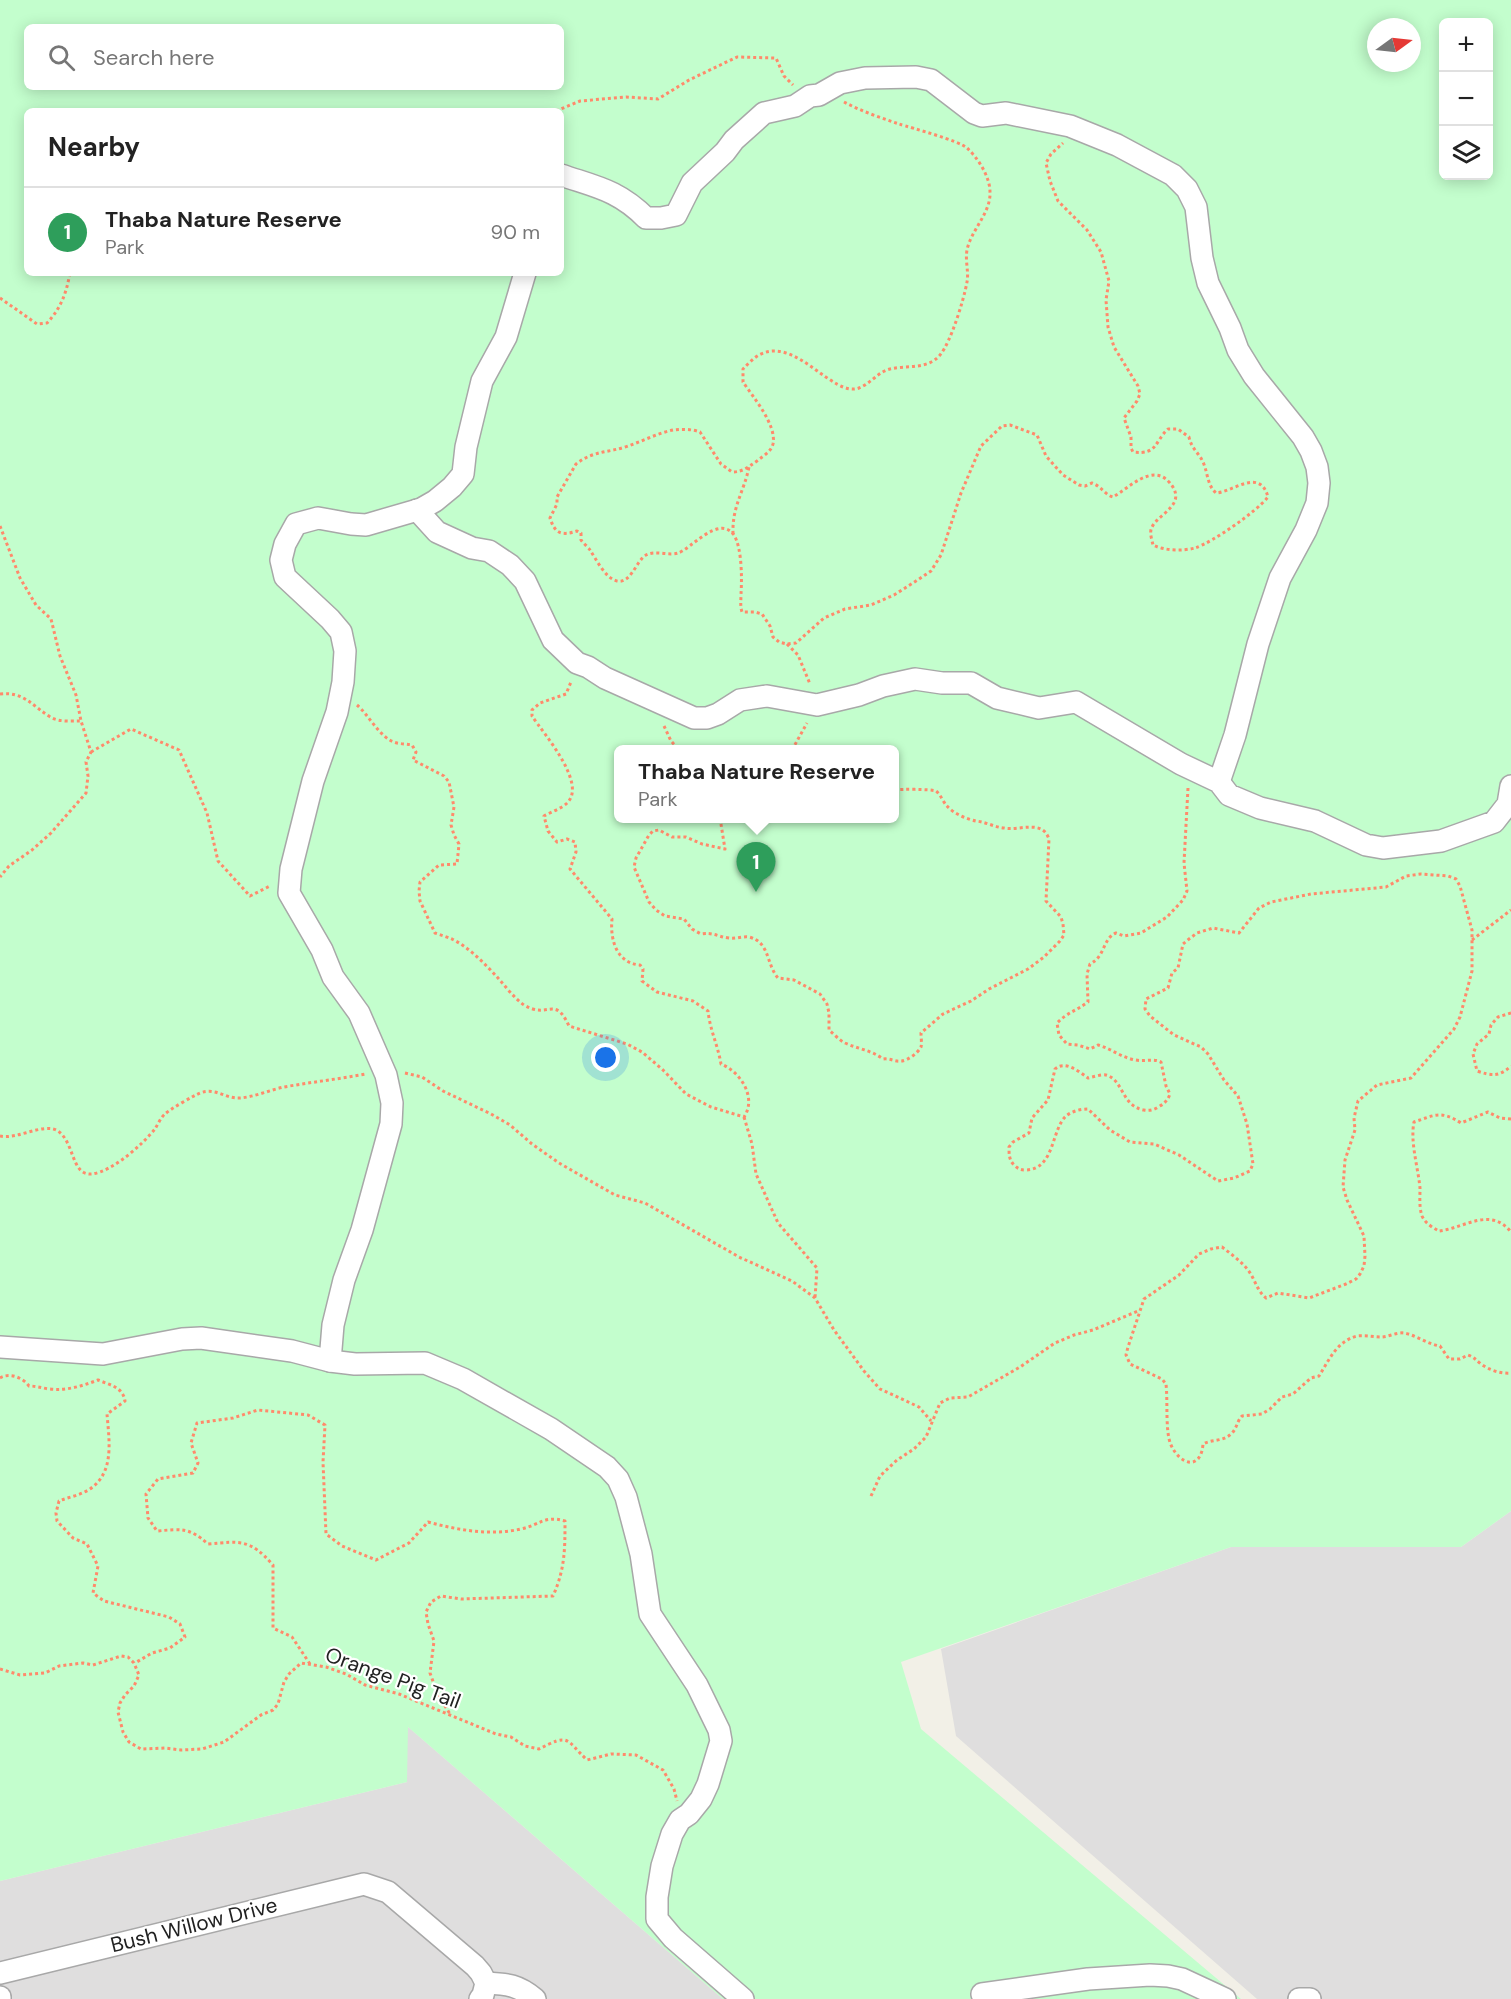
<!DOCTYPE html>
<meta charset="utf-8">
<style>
body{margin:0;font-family:"DM Sans",sans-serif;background:#f2f2f2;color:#222}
.controls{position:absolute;right:18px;top:18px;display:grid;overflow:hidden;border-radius:9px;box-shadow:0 3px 15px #0003}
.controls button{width:54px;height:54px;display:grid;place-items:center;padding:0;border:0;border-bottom:2px solid #e0e0e0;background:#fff;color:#222;font:30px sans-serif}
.compass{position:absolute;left:1367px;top:18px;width:54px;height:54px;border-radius:50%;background:#fff;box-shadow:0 3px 15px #0003;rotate:75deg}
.you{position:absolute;left:606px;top:1058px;width:21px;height:21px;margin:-15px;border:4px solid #fff;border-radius:50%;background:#1a73e8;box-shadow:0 0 0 9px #1a73e833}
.badge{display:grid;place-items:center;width:39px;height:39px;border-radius:50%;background:#d93025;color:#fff;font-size:20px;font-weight:700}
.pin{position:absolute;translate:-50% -50px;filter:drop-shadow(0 2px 3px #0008)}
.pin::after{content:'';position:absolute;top:32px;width:21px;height:18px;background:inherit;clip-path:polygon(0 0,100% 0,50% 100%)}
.popup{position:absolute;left:614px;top:745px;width:285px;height:78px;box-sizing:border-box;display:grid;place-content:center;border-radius:9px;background:#fff;filter:drop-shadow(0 2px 4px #0005);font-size:20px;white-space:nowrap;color:#767676}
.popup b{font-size:22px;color:#222}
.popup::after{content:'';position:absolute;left:50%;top:100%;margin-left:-12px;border:12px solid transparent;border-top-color:#fff}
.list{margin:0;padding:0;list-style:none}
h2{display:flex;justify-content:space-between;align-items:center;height:78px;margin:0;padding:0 24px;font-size:26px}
h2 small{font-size:20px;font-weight:400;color:#767676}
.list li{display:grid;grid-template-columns:39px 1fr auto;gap:18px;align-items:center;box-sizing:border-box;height:90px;padding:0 24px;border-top:2px solid #e0e0e0}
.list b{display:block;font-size:22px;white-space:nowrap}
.list p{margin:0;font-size:20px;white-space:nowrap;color:#767676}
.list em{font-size:20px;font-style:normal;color:#767676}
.icon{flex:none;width:33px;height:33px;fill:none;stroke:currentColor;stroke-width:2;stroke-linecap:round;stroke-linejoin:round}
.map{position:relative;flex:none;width:1511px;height:1999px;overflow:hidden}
.search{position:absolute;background:#fff;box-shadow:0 3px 15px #0003;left:24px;top:24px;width:540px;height:66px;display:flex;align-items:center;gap:15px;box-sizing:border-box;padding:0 21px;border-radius:9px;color:#767676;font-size:22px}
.panel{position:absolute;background:#fff;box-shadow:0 3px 15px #0003;left:24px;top:108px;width:540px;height:168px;border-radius:9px}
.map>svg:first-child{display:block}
</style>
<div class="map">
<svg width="1511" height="1999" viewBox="0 0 1511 1999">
<rect width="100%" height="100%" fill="#f2f0e7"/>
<g fill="#dfdede">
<path d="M1511 1511V1999H1257L956 1736 941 1649 1231 1547H1461Z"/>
<path d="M407 1726 723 1999H0V1881L407 1782Z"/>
</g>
<path fill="#c3fecd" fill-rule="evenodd" d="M0 0H1511V1511L1461 1547H1231L901 1662 921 1729 1241 1999H723L408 1727 407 1782 0 1881ZM1444 22H1488V176H1444ZM27 27H561V87H27ZM1376 27H1412V63H1376ZM27 111H561V273H27ZM618 750H894V818H618Z"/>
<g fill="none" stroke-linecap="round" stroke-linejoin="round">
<defs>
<g id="street">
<path d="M561 175C596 187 618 190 646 218H661L676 215 692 183 725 152 734 140 764 113 795 106 810 96 819 95 840 83 865 78 916 77 931 80 974 113 982 116 1006 113 1070 126 1117 145 1173 175 1187 189 1196 207 1202 258 1208 283 1230 328 1238 350 1254 376 1303 437 1311 451 1317 467 1319 483 1317 503 1306 530 1280 578 1258 644 1235 735 1219 782"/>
<path d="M417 510 437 532 472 548 489 551 510 565 525 581 553 640 577 663 588 667 605 678 694 718H707L718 714 740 700 767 696 817 705 859 695 883 686 915 679 942 683H971L997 698 1039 708 1076 702 1181 764 1219 782 1229 795 1260 808 1315 821 1366 845 1383 848 1441 841 1494 822 1508 804 1511 786"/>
<path d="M0 1347 103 1354 182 1339 201 1338 292 1351 330 1361 355 1364 425 1363 463 1379 551 1429 607 1467 618 1479 626 1497 641 1554 650 1614 697 1685 719 1730 721 1741 708 1784 701 1799 689 1814 680 1820 672 1834 662 1866 657 1897V1919L673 1938 743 1999"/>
<path d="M330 1361 333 1325 344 1280 362 1230 391 1124 392 1103 386 1075 359 1013 333 977 322 950 289 893 291 869 313 781 337 712 343 682 345 651 341 632 330 619 285 577 281 560 285 544 296 524 318 518 351 524 366 525 421 509 435 501 452 487 463 474 466 447 482 381 506 337 525 273"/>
<path d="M0 1973 364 1884 388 1892 475 1966 481 1973 486 1983 483 1995 480 1999"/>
<path d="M486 1983C508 1984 518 1985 535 1999"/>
<path d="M982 1994 1088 1979 1150 1975 1168 1976 1182 1979 1225 1999"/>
<path d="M0 1997V1999"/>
<path d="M1299 1999H1310"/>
</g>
</defs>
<use href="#street" stroke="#a8a8a8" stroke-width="24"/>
<g stroke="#ff8a6b" stroke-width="3" stroke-dasharray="3 3" stroke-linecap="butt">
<path d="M844 102C861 111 881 118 899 124 912 128 960 141 967 148 978 158 990 177 990 192 991 213 971 230 967 250 965 261 969 272 967 282 964 299 951 342 940 355 927 370 907 365 890 369 878 372 870 384 859 388 833 398 797 337 761 354 754 357 748 364 743 369V382C753 397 777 425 773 444 771 452 763 456 757 461 748 467 743 472 732 472L721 464 700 432C692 429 682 429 673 430 658 433 643 441 628 446 609 453 594 450 576 464L557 497V504L550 518C555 534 562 536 577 531L581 533V540C584 544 588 547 590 550 596 559 605 578 617 581 631 584 636 561 646 555 655 550 668 556 678 553 691 549 719 514 734 535 742 548 742 579 741 594 741 601 740 606 742 612H755L762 614 770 626 773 637 779 642 787 644 796 643 824 618 845 609 871 605 894 595 916 581 931 571 941 555 961 493 981 446 1002 426 1010 425 1037 435 1046 456 1063 475 1079 485 1085 486 1092 483C1101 486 1105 495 1113 497 1129 488 1152 463 1169 482 1189 504 1159 513 1152 527 1149 532 1152 540 1153 545 1165 551 1183 551 1195 548 1213 542 1256 512 1268 497 1260 467 1233 492 1216 493 1207 485 1208 473 1203 462 1199 453 1191 448 1189 437L1178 429H1168C1154 442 1158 455 1133 452L1131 448V437L1124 418 1137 401 1140 394 1138 386 1114 347 1108 327 1106 300 1109 281 1101 252 1087 230 1058 201 1050 181 1046 163 1051 154 1063 143"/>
<path d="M556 111 580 101 626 97 658 99 689 80 737 57 776 58 784 76 793 85"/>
<path d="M0 298 37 324 47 323C61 308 66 294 70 273"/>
<path d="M0 526 20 578 36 605 51 619 60 656 76 695 81 721"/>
<path d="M733 534C732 506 744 492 749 467"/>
<path d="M787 644 798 655 810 684"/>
<path d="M0 694C24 691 33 707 52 718 60 722 72 721 81 721L91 752 86 762 88 776 86 793 51 833 32 850 9 866 0 877"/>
<path d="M357 705C369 715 381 740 397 743 402 744 407 744 412 745L416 752 413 760 444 776 449 782 454 807 451 825 454 835 459 844 457 864 439 865 420 882 419 891 420 901 435 933C441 935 447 937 452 939 470 948 485 964 498 978 506 987 514 998 524 1005 549 1020 554 994 569 1026L627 1044 642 1052 663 1070 686 1094 711 1107 744 1117C757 1098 741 1072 721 1064 718 1046 710 1030 708 1011L693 1001 657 992 642 981 643 969 640 965C616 963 610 939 612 919L570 869 576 852 575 842 567 839 557 842 548 831 544 816C551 812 563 808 568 802 586 782 544 734 532 716V710L540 703 566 694 571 682"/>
<path d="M664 726 671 741 679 750"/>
<path d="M792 750 807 723"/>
<path d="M91 752 131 729 179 750 207 813 218 861 250 896 270 886"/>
<path d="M1188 788 1184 863 1187 891 1183 900 1167 917 1141 933 1124 936 1116 933C1102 939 1106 956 1090 964L1087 974 1088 1002C1076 1011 1068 1012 1057 1023L1059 1035 1067 1044 1078 1045 1090 1049 1098 1045C1112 1049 1122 1058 1136 1060 1145 1062 1153 1058 1161 1062L1166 1086 1170 1094C1168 1100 1164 1104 1158 1107 1154 1110 1149 1111 1144 1110 1121 1106 1124 1080 1106 1075 1102 1074 1093 1077 1088 1078 1078 1071 1065 1060 1055 1069L1048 1100 1032 1118 1029 1133 1013 1142 1009 1147C1009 1154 1009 1160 1014 1165 1018 1169 1021 1170 1026 1170 1055 1169 1051 1130 1066 1116 1072 1111 1081 1109 1088 1109L1110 1130 1130 1142 1154 1144 1179 1155 1218 1181 1234 1178 1250 1171 1253 1164 1247 1124 1238 1096 1224 1080 1208 1054 1201 1047 1174 1035 1150 1016 1145 1009 1146 999 1168 988 1172 973 1178 968 1183 944 1189 939 1197 933 1213 928 1239 933 1259 908 1271 902 1311 894 1386 887 1406 876 1421 874 1448 876 1456 879 1460 886 1472 930V971L1460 1017 1454 1029 1411 1078 1377 1085 1358 1101 1354 1118 1355 1130 1345 1160 1343 1187 1347 1200 1364 1236 1365 1256 1364 1266 1360 1274 1356 1279 1346 1284 1309 1298 1278 1293 1266 1298C1257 1291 1255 1279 1248 1270 1241 1261 1231 1254 1222 1247L1211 1249 1199 1254 1179 1275 1144 1299 1128 1347 1126 1355 1130 1364 1162 1379 1166 1384C1168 1401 1165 1432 1171 1445 1180 1465 1201 1471 1203 1444 1212 1439 1224 1442 1232 1433 1237 1428 1237 1421 1242 1416L1262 1414 1270 1409 1282 1397 1293 1394 1311 1378 1319 1376C1329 1360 1337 1341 1357 1336 1366 1335 1373 1337 1381 1337 1388 1337 1397 1332 1404 1333 1416 1335 1427 1344 1440 1346L1449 1359H1460L1468 1355C1474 1357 1476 1360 1481 1364 1489 1370 1501 1374 1511 1373"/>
<path d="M720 818 725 849 702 844 686 837H672L659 830 653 831 649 835 636 858 634 867 649 902 656 910 665 916 684 919 692 929 701 934C714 932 718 937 729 938 736 939 743 936 749 937 770 942 766 964 778 978L794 980 820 994 827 1004 829 1013V1030C834 1034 839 1040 845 1043 858 1049 871 1050 883 1059 890 1058 895 1062 901 1061 907 1061 918 1053 921 1047 922 1044 921 1037 921 1033L943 1014 971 1001 989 989 1028 969 1044 957 1060 941 1064 935 1063 924 1061 917 1046 901 1049 839C1042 819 1020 831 1004 828 994 827 986 822 976 821 967 819 954 814 947 806 943 802 941 795 936 791 931 789 900 789 894 790"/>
<path d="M1472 940 1511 910"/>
<path d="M1511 1013 1498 1017 1491 1025 1489 1034 1477 1044 1473 1054 1477 1071C1492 1076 1499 1077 1511 1066"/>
<path d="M405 1073 422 1077 443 1091 491 1114 510 1125 532 1144 559 1163 615 1195 645 1203 739 1257 792 1281 815 1298 834 1330 864 1371 880 1389 919 1407 931 1421"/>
<path d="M744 1117 752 1144 756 1174 778 1223 817 1268 815 1298"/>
<path d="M1511 1119 1500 1118 1488 1112 1461 1123C1441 1110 1435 1115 1414 1122 1410 1142 1418 1167 1420 1188 1420 1197 1419 1207 1422 1216 1425 1223 1433 1228 1439 1231 1465 1228 1490 1206 1511 1232"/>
<path d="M0 1136C17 1140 44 1122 58 1131 75 1143 71 1176 92 1174 113 1171 142 1145 155 1129 158 1124 161 1117 165 1114 170 1109 195 1095 200 1093 216 1087 225 1099 240 1098 254 1097 270 1090 284 1087 312 1082 339 1079 366 1074"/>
<path d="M0 1378C10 1372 23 1378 29 1386 37 1386 42 1388 49 1389 67 1391 82 1386 98 1380 110 1385 123 1387 125 1401L107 1414C109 1440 115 1472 90 1489 81 1495 69 1497 59 1501L56 1513 57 1521 73 1538 87 1544 98 1566 93 1593 104 1601 169 1617 180 1624 185 1637 170 1648 152 1653 135 1663"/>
<path d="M871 1496 880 1476 897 1460 914 1449 926 1437 940 1403 950 1398 968 1397 1020 1367 1055 1343 1074 1335 1093 1330 1138 1311"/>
<path d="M310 1664 292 1637 273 1628V1565C250 1539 241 1541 208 1544 189 1527 181 1529 157 1531L148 1518 146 1494 158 1479 193 1473 198 1463 191 1443 197 1423 233 1418 258 1410 308 1415 325 1425 323 1462 326 1534 342 1546 376 1560 409 1543 428 1522C458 1530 490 1536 521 1529 540 1525 544 1515 565 1521 565 1549 565 1569 553 1596L461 1599 441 1596 431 1602 426 1612 428 1624 434 1641 430 1673 438 1695 450 1714"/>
<path d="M0 1669 20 1675 45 1673 59 1666 83 1663 93 1665 121 1656 128 1657 134 1663 139 1675 134 1686 125 1695 120 1703 118 1712 123 1732 129 1742 141 1749 165 1748 181 1750 202 1749 224 1742 261 1715 273 1710 278 1704 284 1682 289 1674 301 1663 326 1667 346 1674 365 1685 399 1694 496 1734 511 1737 525 1746 539 1749C570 1733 565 1739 587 1760L611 1754 636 1755 663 1770 674 1789 677 1801"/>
</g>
<use href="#street" stroke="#fff" stroke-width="21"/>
</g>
<g text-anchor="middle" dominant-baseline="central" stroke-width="4.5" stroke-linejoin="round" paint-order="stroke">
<g font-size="21" fill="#212121" stroke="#fff">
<text transform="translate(393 1678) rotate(20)">Orange Pig Tail</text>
<text transform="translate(194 1925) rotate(-14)">Bush Willow Drive</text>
</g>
</g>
</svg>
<div class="controls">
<button>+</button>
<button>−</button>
<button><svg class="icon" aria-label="layers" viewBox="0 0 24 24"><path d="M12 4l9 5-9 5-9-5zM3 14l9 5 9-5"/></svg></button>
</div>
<svg class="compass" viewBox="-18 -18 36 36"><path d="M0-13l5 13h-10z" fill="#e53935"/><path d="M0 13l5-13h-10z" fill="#767676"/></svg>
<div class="you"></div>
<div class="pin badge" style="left:756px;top:892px;background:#2e9e5b">1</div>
<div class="popup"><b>Thaba Nature Reserve</b>Park</div>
<div class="search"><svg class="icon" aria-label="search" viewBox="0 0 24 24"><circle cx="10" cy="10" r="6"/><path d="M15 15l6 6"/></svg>Search here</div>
<section class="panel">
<h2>Nearby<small></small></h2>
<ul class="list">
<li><span class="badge" style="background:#2e9e5b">1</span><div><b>Thaba Nature Reserve</b><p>Park</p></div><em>90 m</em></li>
</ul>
</section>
</div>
